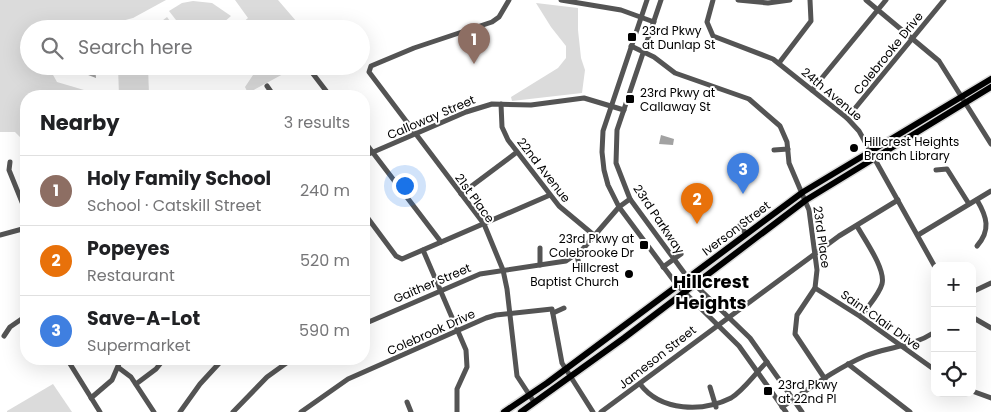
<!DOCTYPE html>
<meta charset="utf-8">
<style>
body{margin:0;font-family:Poppins,sans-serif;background:#f6f6f6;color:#202124}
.controls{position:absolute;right:15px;bottom:15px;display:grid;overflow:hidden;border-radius:10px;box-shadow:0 5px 20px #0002}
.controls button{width:45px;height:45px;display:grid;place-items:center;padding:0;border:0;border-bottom:1px solid #e0e0e0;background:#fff;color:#202124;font:25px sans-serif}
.you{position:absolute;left:404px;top:185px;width:18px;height:18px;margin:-12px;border:4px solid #fff;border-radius:50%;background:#1a73e8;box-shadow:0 0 0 8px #1a73e833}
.badge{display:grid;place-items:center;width:32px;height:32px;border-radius:50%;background:#b45309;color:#fff;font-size:16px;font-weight:700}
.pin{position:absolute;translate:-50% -41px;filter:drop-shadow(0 1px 2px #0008)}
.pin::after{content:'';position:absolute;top:26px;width:18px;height:15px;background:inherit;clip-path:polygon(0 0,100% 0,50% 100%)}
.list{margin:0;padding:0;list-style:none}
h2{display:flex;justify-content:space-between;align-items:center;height:65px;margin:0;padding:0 20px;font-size:21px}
h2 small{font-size:16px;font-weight:400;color:#757577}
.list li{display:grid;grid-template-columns:32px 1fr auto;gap:15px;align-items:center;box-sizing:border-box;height:70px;padding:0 20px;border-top:1px solid #e0e0e0}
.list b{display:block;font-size:19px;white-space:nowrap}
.list p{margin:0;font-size:16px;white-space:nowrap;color:#757577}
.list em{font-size:16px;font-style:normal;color:#757577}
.icon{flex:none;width:28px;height:28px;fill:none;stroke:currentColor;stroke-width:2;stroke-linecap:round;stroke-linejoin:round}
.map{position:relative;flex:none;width:991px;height:412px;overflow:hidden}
.search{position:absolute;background:#fff;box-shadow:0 5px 20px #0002;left:20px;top:20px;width:350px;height:55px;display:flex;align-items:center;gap:12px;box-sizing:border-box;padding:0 18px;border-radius:28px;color:#757577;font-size:19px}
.panel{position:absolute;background:#fff;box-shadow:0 5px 20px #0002;left:20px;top:90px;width:350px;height:275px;border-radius:20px}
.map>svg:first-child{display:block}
</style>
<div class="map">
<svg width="991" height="412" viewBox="0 0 991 412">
<rect width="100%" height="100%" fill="#fff"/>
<g fill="#dbdbdb">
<path d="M0 0H166L133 18 91 29H29V66H48L57 82 84 90 94 96H26V143L15 132H0Z"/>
<path d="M235 0H278L303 29H235L248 18Z"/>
<path d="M193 1 212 3 231 16 216 29H183L169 11 182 3Z"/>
<path d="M536 3 578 8V30L581 58 585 70 582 93 512 101 511 97 558 68 566 58V46L551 27Z"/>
<path d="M167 17 176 29H154L153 28Z"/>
<path d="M118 66H148L149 95 119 96Z"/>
<path d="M252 66H298L248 93 245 87 255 72Z"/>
<path d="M53 384 72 412H7V411Z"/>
</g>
<g fill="#a2a2a2">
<path d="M73 66H95L96 78 75 70Z"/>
<path d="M661 135 674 139 673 145 659 144Z"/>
</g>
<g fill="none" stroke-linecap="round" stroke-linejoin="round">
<defs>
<g id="major">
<path d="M504 412 547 383 803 192 991 79"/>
<path d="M521 412 624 338 806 200 991 87"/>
</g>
</defs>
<use href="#major" stroke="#dbdbdb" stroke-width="9"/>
<g stroke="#545454" stroke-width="5">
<path d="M509 0 499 17 492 22 414 48 371 66 369 72 484 224 503 270 507 289 517 376 534 402"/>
<path d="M561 0 621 10 654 22"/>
<path d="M647 0 603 131 602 152 604 170 608 185 619 207 677 285 739 346 786 412"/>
<path d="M661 0 617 130 616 163 630 199 688 278 750 338 802 412"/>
<path d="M713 0 707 22 713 36 773 59 847 118 859 131 935 267"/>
<path d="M738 0 768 3 790 0"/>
<path d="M866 0 939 61 991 144"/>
<path d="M631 46 654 57 675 73 749 99 780 126 787 142 789 163 809 210 817 270 815 288 797 315 795 334 825 379"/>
<path d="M779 63 811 21 810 0"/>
<path d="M307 66 330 96"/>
<path d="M267 86 274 96"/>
<path d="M812 90 886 0"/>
<path d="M501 104 502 127 508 140 559 206 595 236"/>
<path d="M847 118 944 0"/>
<path d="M364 141 441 242"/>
<path d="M774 150 788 149"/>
<path d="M364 156 466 112 492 104 531 105 584 98 624 110"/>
<path d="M10 162 9 170 26 212"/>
<path d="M936 170 947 169 969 204"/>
<path d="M461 194 517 152"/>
<path d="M977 200C987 217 991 230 977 246"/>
<path d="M364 213 396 256 402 259 550 195"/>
<path d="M740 225 746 234"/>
<path d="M857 226C864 239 886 269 882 284 879 295 867 307 861 317"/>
<path d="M0 235 26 228"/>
<path d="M918 235 991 191"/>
<path d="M540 248V265"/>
<path d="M423 250 466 350 467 367 457 389V412"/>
<path d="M577 255 579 265"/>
<path d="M663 267 681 254"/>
<path d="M815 288 861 317 935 370"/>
<path d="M972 292 991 283"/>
<path d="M553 313 564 308"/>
<path d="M972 317 991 328"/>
<path d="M364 324 480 274 566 261 582 250 619 207 630 199"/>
<path d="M4 336 10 327 26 316"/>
<path d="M67 359 100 412"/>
<path d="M848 364 910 412"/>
<path d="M119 368 131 377 154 412"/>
<path d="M136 384 156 369 164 359"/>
<path d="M640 384C661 412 703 412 731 398 745 389 755 373 767 362"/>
<path d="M710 387 716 407"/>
<path d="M972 391 991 398"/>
<path d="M91 398 112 380 121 359"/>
<path d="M407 402 411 412"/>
<path d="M782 407C809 389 835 369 865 356 890 346 910 348 935 332"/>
<path d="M180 412 200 384 223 359"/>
<path d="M233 412 267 377 292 359"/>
<path d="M301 412 348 379 486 318 496 315 552 309 562 363 593 412"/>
<path d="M601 412 839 236 898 200"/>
</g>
<use href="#major" stroke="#000" stroke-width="6"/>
</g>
<g fill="#000" stroke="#fff" stroke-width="2">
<rect x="627" y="32" width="10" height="10" rx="2.5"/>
<rect x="625" y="94" width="10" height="10" rx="2.5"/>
<circle cx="854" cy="148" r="5"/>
<rect x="639" y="240" width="10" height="10" rx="2.5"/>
<circle cx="629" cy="274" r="5"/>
<rect x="763" y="386" width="10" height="10" rx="2.5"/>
</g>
<g text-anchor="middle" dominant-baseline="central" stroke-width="4" stroke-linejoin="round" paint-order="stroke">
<g font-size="12" fill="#000" stroke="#fff" text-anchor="start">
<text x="642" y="30">23rd Pkwy<tspan x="642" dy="14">at Dunlap St</tspan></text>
<text x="640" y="92">23rd Pkwy at<tspan x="640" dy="14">Callaway St</tspan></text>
<text x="864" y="141">Hillcrest Heights<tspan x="864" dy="14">Branch Library</tspan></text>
<text x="634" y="238" text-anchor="end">23rd Pkwy at<tspan x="634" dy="14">Colebrooke Dr</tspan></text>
<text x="619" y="267" text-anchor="end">Hillcrest<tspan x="619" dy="14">Baptist Church</tspan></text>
<text x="778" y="384">23rd Pkwy<tspan x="778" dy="14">at 22nd Pl</tspan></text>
</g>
<g font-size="12" fill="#000" stroke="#fff">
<text transform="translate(888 53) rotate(-51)">Colebrooke Drive</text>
<text transform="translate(832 94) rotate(40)">24th Avenue</text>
<text transform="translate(431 117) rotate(-23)">Calloway Street</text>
<text transform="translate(544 170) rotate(52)">22nd Avenue</text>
<text transform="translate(475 198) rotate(54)">21st Place</text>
<text transform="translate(659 219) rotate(56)">23rd Parkway</text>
<text transform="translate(736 228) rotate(-37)">Iverson Street</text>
<text transform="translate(822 237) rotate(82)">23rd Place</text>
<text transform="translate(432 283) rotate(-23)">Gaither Street</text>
<text transform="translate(881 320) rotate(35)">Saint Clair Drive</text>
<text transform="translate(431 332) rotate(-24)">Colebrook Drive</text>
<text transform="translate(657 357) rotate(-38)">Jameson Street</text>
</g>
<g font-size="18" font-weight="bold" fill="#000" stroke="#fff">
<text x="711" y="281">Hillcrest<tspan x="711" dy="21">Heights</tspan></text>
</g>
</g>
</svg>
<div class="controls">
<button>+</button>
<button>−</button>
<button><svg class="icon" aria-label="locate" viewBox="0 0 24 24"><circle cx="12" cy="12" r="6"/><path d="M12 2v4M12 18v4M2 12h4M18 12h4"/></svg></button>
</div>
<div class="you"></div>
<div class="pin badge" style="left:474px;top:64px;background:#8d6e63">1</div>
<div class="pin badge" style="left:697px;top:224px;background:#e8710a">2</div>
<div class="pin badge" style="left:743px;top:194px;background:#3f7fe0">3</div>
<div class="search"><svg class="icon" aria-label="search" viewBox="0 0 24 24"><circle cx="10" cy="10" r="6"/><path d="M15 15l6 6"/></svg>Search here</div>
<section class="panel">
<h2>Nearby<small>3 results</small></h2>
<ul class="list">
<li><span class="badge" style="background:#8d6e63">1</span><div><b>Holy Family School</b><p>School · Catskill Street</p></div><em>240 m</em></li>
<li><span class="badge" style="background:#e8710a">2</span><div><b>Popeyes</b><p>Restaurant</p></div><em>520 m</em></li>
<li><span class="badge" style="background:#3f7fe0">3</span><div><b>Save-A-Lot</b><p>Supermarket</p></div><em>590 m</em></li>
</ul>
</section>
</div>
